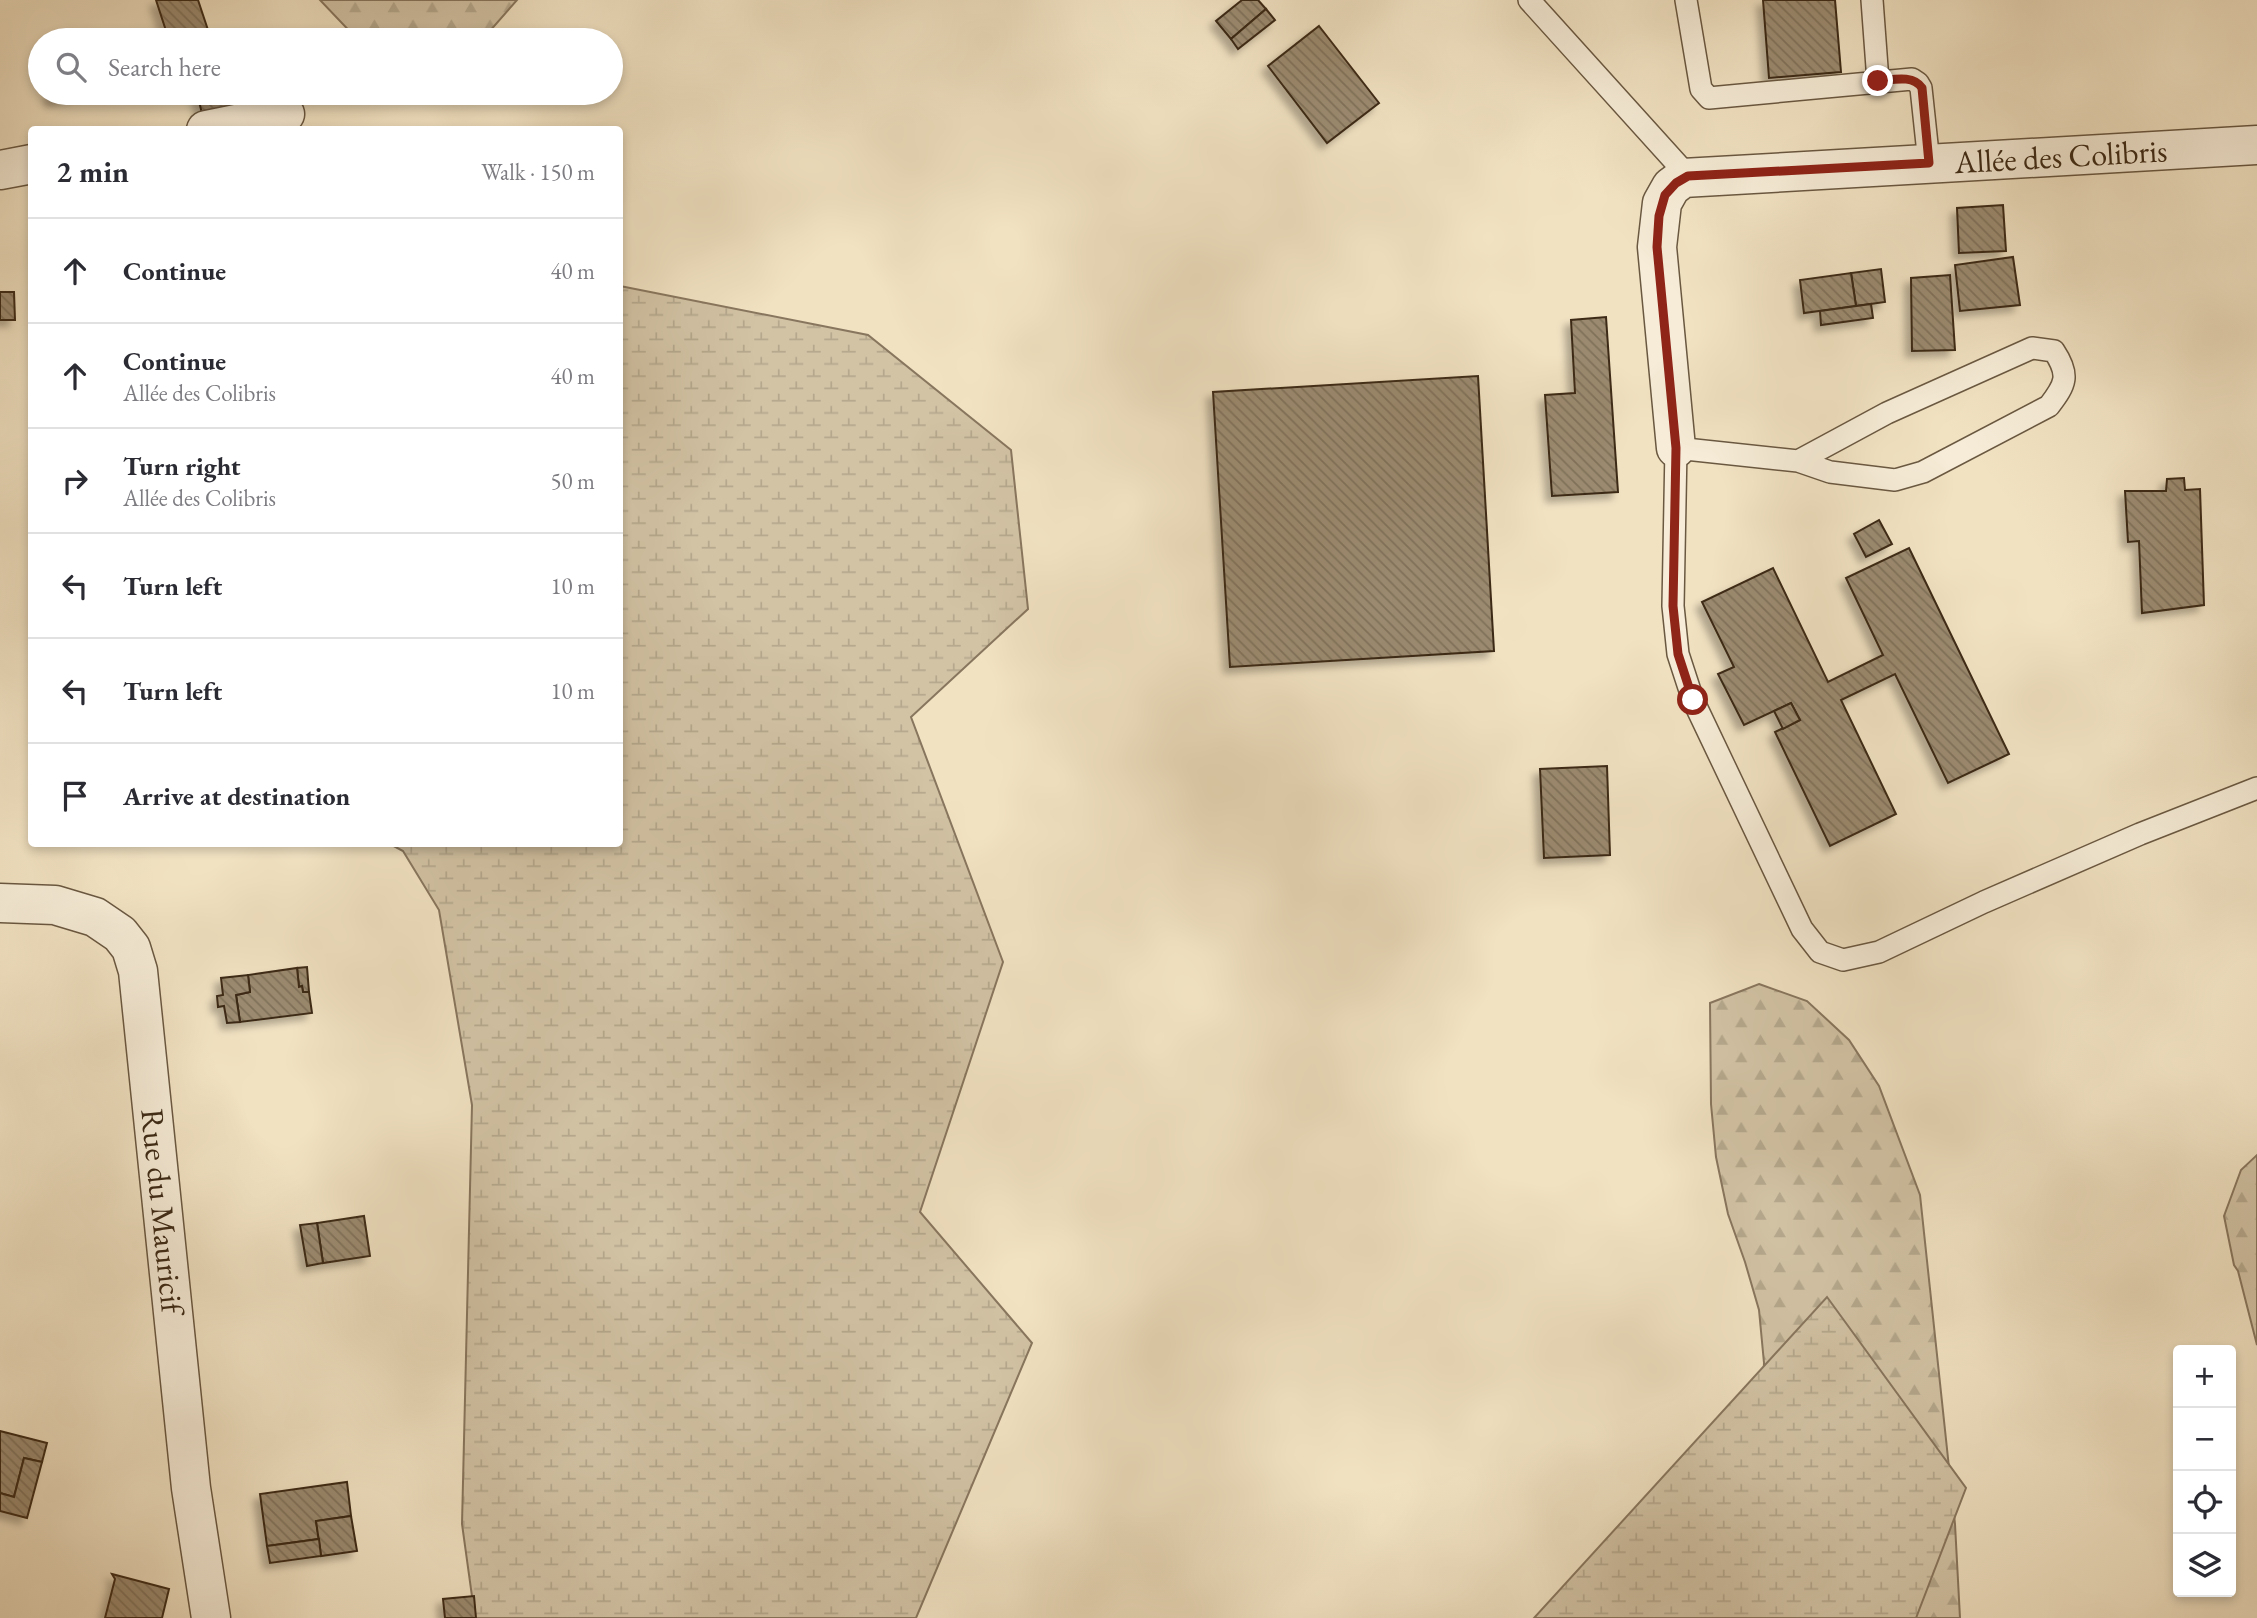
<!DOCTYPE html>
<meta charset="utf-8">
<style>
body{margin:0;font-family:"EB Garamond",serif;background:#f2f2f3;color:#2b2b33}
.controls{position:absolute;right:21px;bottom:21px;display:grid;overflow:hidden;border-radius:7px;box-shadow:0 4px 10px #0003}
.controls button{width:63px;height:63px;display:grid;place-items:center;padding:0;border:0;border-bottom:2px solid #e1e1e2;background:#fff;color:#2b2b33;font:35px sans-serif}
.stop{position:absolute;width:21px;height:21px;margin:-16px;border:5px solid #8f2418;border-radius:50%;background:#fff}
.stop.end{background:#8f2418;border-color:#fff;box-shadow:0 2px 7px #0008}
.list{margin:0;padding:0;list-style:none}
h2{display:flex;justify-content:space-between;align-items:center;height:91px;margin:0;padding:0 28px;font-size:30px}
h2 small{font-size:23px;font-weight:400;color:#7c7c81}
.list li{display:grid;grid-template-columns:46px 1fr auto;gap:21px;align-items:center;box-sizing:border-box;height:105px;padding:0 28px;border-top:2px solid #e1e1e2}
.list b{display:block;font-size:26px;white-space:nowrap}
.list p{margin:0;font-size:23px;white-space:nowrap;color:#7c7c81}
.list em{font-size:23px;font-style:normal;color:#7c7c81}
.icon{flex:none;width:38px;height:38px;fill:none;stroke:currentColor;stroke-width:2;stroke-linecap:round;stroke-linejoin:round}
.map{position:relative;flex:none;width:2257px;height:1618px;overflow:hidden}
.search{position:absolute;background:#fff;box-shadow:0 4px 10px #0003;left:28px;top:28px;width:595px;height:77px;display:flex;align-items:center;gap:18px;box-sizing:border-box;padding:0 24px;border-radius:38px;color:#7c7c81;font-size:26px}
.panel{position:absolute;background:#fff;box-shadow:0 4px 10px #0003;left:28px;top:126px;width:595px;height:721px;border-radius:7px}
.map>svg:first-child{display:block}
</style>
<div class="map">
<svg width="2257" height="1618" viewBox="0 0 2257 1618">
<defs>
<pattern id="forest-firs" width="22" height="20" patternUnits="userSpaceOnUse" patternTransform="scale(1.75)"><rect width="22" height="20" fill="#d2c3a5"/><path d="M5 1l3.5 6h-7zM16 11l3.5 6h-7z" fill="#b5a88d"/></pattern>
<pattern id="wetland-marsh" width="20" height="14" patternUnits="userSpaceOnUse" patternTransform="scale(1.75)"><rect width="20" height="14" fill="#d2c3a5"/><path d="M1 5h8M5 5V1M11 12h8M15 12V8" fill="none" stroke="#b5a88d"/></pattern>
<pattern id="building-back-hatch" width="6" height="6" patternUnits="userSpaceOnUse" patternTransform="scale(1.75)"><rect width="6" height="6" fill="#9b8a6f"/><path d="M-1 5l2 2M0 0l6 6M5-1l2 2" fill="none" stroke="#80715a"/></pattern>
<filter id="shadow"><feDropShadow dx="-6" dy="6" stdDeviation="3.5" flood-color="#0004"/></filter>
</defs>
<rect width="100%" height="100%" fill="#f1e2c2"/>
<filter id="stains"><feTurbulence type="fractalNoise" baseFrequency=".00286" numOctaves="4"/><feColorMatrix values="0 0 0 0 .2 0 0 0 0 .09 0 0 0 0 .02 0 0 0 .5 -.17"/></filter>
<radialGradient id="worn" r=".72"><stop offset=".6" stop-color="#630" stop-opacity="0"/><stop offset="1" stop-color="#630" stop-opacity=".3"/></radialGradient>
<g fill="url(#forest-firs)" stroke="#88765e" stroke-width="2">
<path d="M320 0H517L482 40H358Z"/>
<path d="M1759 984 1807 1001 1849 1040 1879 1086 1920 1195 1955 1524 1960 1618H1569L1761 1420 1764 1363 1759 1310 1745 1262 1728 1214 1716 1157 1711 1104 1710 1003Z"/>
<path d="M2257 1155V1345L2238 1271 2234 1265 2224 1216 2241 1170Z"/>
</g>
<g fill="url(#wetland-marsh)" stroke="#88765e" stroke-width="2">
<path d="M620 286 868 335 1011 450 1028 609 911 717 1003 962 920 1212 1032 1343 916 1618H475L462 1524 472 1105 439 910 403 851 390 844H620Z"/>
<path d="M1827 1297 1966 1488 1916 1618H1534Z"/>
</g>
<g fill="url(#building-back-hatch)" stroke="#3d2a16" stroke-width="2" filter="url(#shadow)">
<path d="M156 0H198L208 30 169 40Z"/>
<path d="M1242 0H1258L1266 9 1231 39 1216 21Z"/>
<path d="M1763 0H1835L1841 72 1769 78Z"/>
<path d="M1266 9 1275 20 1238 49 1231 39Z"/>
<path d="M1319 26 1379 103 1327 143 1268 66Z"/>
<path d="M93 34 95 40H72Z"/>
<path d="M49 93H82L52 101Z"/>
<path d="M197 93H266L269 106 204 122Z"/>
<path d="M2003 205 2006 251 1959 253 1957 208Z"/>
<path d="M2013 257 2020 305 1960 311 1955 265Z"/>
<path d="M1881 269 1885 302 1856 306 1851 273Z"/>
<path d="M1851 273 1856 306 1804 313 1800 280Z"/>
<path d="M1950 275 1955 350 1912 351 1911 278Z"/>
<path d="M0 292H14L15 320H0Z"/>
<path d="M1871 304 1873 318 1821 325 1820 311Z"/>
<path d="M1606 317 1618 492 1552 496 1545 395 1575 393 1571 320Z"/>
<path d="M1478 376 1494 651 1230 667 1213 392Z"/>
<path d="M2184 478 2185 490 2200 489 2204 605 2142 613 2139 541 2128 542 2125 491H2166L2167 479Z"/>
<path d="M1879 520 1892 544 1866 557 1854 534Z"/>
<path d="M1909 548 2009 754 1948 783 1895 674 1841 700 1896 814 1830 846 1775 732 1800 720 1791 703 1744 725 1718 674 1734 667 1702 602 1773 568 1828 682 1883 655 1846 578Z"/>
<path d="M1791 703 1800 720 1783 729 1774 711Z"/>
<path d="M1607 766 1610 855 1544 858 1540 769Z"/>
<path d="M307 967 309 992H303L302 986 299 987 297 968Z"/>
<path d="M297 968 299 987 302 986 303 992H309L312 1013 240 1022 236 995 250 992 248 975Z"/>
<path d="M248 975 250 992 236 995 240 1022 227 1023 224 1006 218 1007 217 996 223 995 221 978Z"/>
<path d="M364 1216 370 1256 323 1263 317 1223Z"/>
<path d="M317 1223 323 1263 307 1266 300 1225Z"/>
<path d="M0 1431 47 1443 42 1462 24 1458 14 1497 0 1493Z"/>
<path d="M24 1458 42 1462 27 1518 0 1511V1493L14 1497Z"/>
<path d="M347 1482 351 1516 316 1521 319 1539 267 1546 260 1494Z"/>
<path d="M351 1516 357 1551 321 1556 316 1521Z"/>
<path d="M319 1539 321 1556 270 1563 267 1546Z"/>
<path d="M112 1574 169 1589 162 1618H105L115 1579Z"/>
<path d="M474 1596 476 1618H445L443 1599Z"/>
</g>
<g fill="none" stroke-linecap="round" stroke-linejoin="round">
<defs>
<g id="lane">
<path d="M1529 0 1688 176"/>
<path d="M1686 0 1701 89 1709 98 1912 79 1918 83 1921 88 1929 163"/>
<path d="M1872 0 1878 81"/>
<path d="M1798 461 1887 413 2032 348 2054 351C2070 375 2066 384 2049 406L1923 472 1895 480 1830 472 1798 461 1676 448 1673 606 1678 654 1693 700 1802 929 1820 952 1843 960 1879 952 1984 902 2140 834 2257 788"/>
</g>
<g id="street">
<path d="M206 130 285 114"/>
<path d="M0 170 32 164"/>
<path id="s1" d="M1676 448 1657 247 1662 203 1671 187 1683 178 2257 145"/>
<path id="s2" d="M0 903 55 905 95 917 120 934 131 948 138 971 191 1488 211 1618"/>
</g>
</defs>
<use href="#lane" stroke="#6a5841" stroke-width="24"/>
<use href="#street" stroke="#6a5841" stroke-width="41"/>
<use href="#lane" stroke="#f6ecd7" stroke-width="21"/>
<use href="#street" stroke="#f6ecd7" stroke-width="38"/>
</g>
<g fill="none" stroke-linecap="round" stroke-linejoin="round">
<path stroke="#8f2418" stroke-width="9" d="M1693 700 1678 654 1673 606 1676 448 1657 247 1659 216 1665 195 1676 183 1688 176 1929 163 1922 88C1913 74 1892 80 1878 81"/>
</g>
<g text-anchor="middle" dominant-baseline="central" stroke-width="7" stroke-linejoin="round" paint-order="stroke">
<g font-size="32" fill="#3d2a16" stroke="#f6ecd7">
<text stroke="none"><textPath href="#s1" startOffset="658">Allée des Colibris</textPath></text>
<text stroke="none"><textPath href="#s2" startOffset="410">Rue du Mauricif</textPath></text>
</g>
</g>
<rect width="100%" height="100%" filter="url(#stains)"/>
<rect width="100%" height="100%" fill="url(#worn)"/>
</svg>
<div class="controls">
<button>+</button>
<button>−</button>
<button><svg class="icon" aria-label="locate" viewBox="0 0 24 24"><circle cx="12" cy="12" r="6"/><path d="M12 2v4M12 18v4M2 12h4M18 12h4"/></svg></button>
<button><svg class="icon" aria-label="layers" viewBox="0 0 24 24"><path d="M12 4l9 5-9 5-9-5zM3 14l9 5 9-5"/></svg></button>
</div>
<div class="stop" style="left:1693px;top:700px"></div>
<div class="stop end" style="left:1878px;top:81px"></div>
<div class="search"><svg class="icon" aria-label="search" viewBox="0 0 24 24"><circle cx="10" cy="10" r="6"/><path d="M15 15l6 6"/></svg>Search here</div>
<section class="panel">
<h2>2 min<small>Walk · 150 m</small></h2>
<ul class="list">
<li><svg class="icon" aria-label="ahead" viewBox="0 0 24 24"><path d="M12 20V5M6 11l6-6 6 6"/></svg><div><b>Continue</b></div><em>40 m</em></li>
<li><svg class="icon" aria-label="ahead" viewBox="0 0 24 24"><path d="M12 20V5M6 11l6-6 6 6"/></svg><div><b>Continue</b><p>Allée des Colibris</p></div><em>40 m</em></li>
<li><svg class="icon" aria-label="right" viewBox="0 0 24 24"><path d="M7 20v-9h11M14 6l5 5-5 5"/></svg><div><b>Turn right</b><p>Allée des Colibris</p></div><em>50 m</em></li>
<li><svg class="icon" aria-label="left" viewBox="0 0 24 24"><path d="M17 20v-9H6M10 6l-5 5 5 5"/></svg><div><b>Turn left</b></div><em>10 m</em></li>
<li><svg class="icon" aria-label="left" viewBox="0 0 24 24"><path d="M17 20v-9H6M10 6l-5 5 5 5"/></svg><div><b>Turn left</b></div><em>10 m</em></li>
<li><svg class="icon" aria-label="arrive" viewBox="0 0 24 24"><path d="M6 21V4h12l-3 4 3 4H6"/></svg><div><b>Arrive at destination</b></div></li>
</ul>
</section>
</div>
